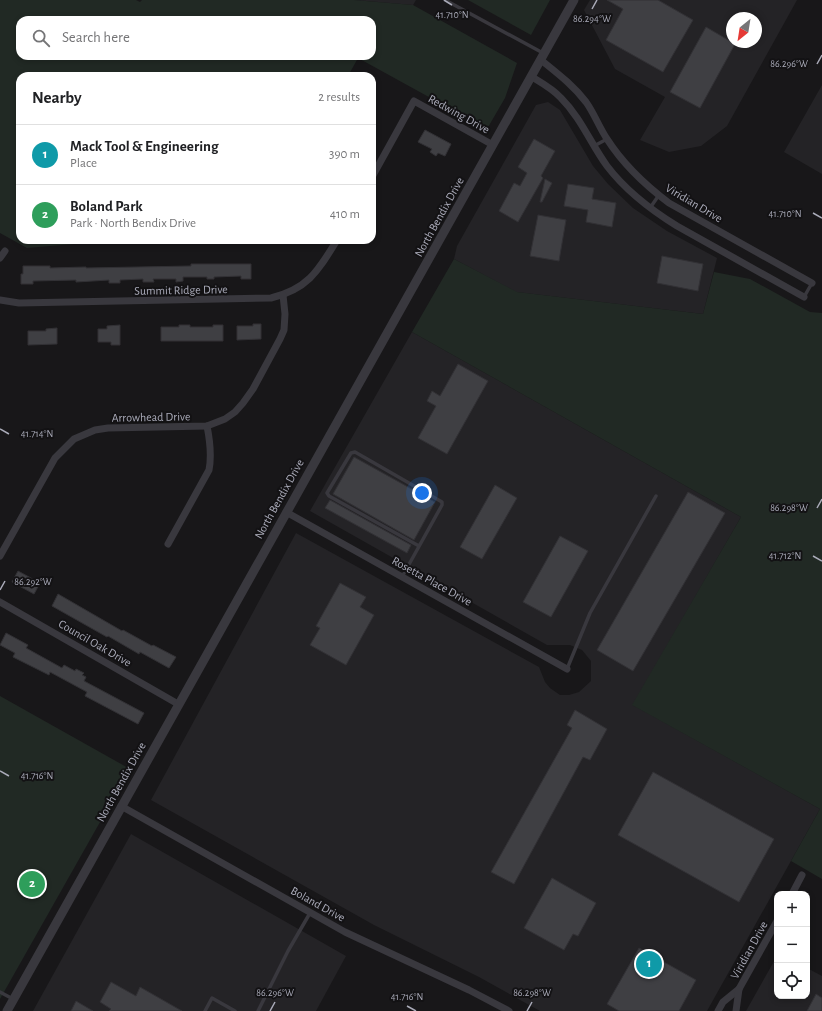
<!DOCTYPE html>
<meta charset="utf-8">
<style>
body{margin:0;font-family:"Alegreya Sans",sans-serif;background:#f6f6f6;color:#202124}
.controls{position:absolute;right:12px;bottom:12px;display:grid;overflow:hidden;border-radius:8px;box-shadow:0 2px 6px #0003}
.controls button{width:36px;height:36px;display:grid;place-items:center;padding:0;border:0;border-bottom:1px solid #e0e0e0;background:#fff;color:#202124;font:20px sans-serif}
.compass{position:absolute;left:726px;top:12px;width:36px;height:36px;border-radius:50%;background:#fff;box-shadow:0 2px 6px #0003;rotate:210deg}
.you{position:absolute;left:422px;top:493px;width:14px;height:14px;margin:-10px;border:3px solid #fff;border-radius:50%;background:#1a73e8;box-shadow:0 0 0 6px #1a73e833}
.badge{display:grid;place-items:center;width:26px;height:26px;border-radius:50%;background:#7d762e;color:#fff;font-size:13px;font-weight:700}
.pin{position:absolute;translate:-50% -50%;border:2px solid #fff;box-shadow:0 1px 4px #0006}
.list{margin:0;padding:0;list-style:none}
h2{display:flex;justify-content:space-between;align-items:center;height:52px;margin:0;padding:0 16px;font-size:17px}
h2 small{font-size:13px;font-weight:400;color:#757577}
.list li{display:grid;grid-template-columns:26px 1fr auto;gap:12px;align-items:center;box-sizing:border-box;height:60px;padding:0 16px;border-top:1px solid #e0e0e0}
.list b{display:block;font-size:15px;white-space:nowrap}
.list p{margin:0;font-size:13px;white-space:nowrap;color:#757577}
.list em{font-size:13px;font-style:normal;color:#757577}
.icon{flex:none;width:22px;height:22px;fill:none;stroke:currentColor;stroke-width:2;stroke-linecap:round;stroke-linejoin:round}
.map{position:relative;flex:none;width:822px;height:1011px;overflow:hidden}
.search{position:absolute;background:#fff;box-shadow:0 2px 6px #0003;left:16px;top:16px;width:360px;height:44px;display:flex;align-items:center;gap:10px;box-sizing:border-box;padding:0 14px;border-radius:12px;color:#757577;font-size:15px}
.panel{position:absolute;background:#fff;box-shadow:0 2px 6px #0003;left:16px;top:72px;width:360px;height:172px;border-radius:12px}
.map>svg:first-child{display:block}
</style>
<div class="map">
<svg width="822" height="1011" viewBox="0 0 822 1011">
<rect width="100%" height="100%" fill="#181719"/>
<g fill="#242326" fill-rule="evenodd">
<path d="M354 0H416L413 5Z"/>
<path d="M590 0H797L727 126 701 146 669 152 640 140 665 97 615 69 584 10ZM732 18H756V42H732Z"/>
<path d="M822 85V174L784 152Z"/>
<path d="M548 102 560 110 593 166 608 184 633 208 667 231 717 258 703 314 516 292 454 259 457 246 536 105Z"/>
<path d="M412 332 741 517 633 705 820 809 707 1011H540L479 977 374 925 151 800 296 533 539 667 545 682 550 688 560 695H569L579 692 591 681V661L582 650 570 645H547L310 511Z"/>
<path d="M131 834 346 956 316 1011H33Z"/>
<path d="M777 956V996H807V968L822 976V1011H746Z"/>
</g>
<g fill="#212924" fill-rule="evenodd">
<path d="M0 0H136L140 2 142 0H354L413 5 517 63 505 98 487 129 358 58 348 76H20V240H121L27 248 0 233ZM20 20H372V56H20Z"/>
<path d="M468 0H550L531 35Z"/>
<path d="M454 259 517 292 703 314 714 272 750 279 810 312 822 313V879L791 861 820 809 632 705 741 517 412 332Z"/>
<path d="M0 696 130 769 0 999Z"/>
</g>
<g fill="#3f3f43" stroke="#323135">
<path d="M607 0H658L693 20 663 72 606 40 623 9Z"/>
<path d="M706 27 735 44 700 108 670 92Z"/>
<path d="M425 130 451 144 445 156 438 153 436 156 430 152 432 149 418 142Z"/>
<path d="M534 139 555 151 541 176 543 178 518 222 499 211 514 183 520 186 527 173 518 167Z"/>
<path d="M545 179 552 183 542 202H540Z"/>
<path d="M568 184 594 188 592 199 616 203 612 227 586 222 588 210 564 206Z"/>
<path d="M538 215 566 220 559 261 530 256Z"/>
<path d="M662 256 703 264 698 291 657 283Z"/>
<path d="M191 264H251V279H241V276L214 277V279H207V277H183V281L176 282V279H153L154 282H143V279L120 280V283H109V280L76 282V280L33 281V284H21V274H23V266H50V268L86 267V268L191 266Z"/>
<path d="M253 324H261V339L237 340V326H253Z"/>
<path d="M120 325V345H111V342H98V329H107V326Z"/>
<path d="M179 325H190V327H213V325H223V341H161V327H179Z"/>
<path d="M57 328V344L28 345V331H46V329Z"/>
<path d="M458 364 488 381 447 454 418 438 436 406 427 401 432 391 440 396Z"/>
<path d="M354 457 435 502 414 540 333 494Z"/>
<path d="M495 485 517 498 482 559 460 547Z"/>
<path d="M688 492 725 513 633 671 597 650Z"/>
<path d="M330 500 411 545 407 553 325 508Z"/>
<path d="M560 536 588 551 551 617 523 602Z"/>
<path d="M18 571 40 583 34 594 12 582Z"/>
<path d="M340 583 366 597 360 607 374 615 346 665 310 645 320 628 316 626Z"/>
<path d="M58 594 122 631 123 630 152 646 153 645 176 657 169 668 140 652 139 654 108 636 107 637 52 606Z"/>
<path d="M6 633 28 645 26 648 62 668 64 665 75 671 76 669 84 673 82 675 86 677 84 681 144 713 138 724 85 696 87 692 50 672 49 675 13 657 15 653 0 645Z"/>
<path d="M575 710 607 729 590 760 583 757 514 884 491 872 572 728 567 725Z"/>
<path d="M653 772 774 839 739 902 618 835Z"/>
<path d="M552 878 596 903 578 936 573 934 564 950 524 928Z"/>
<path d="M639 948 696 980 679 1011H619L607 1004Z"/>
<path d="M111 982 136 996 140 987 182 1011H109L111 1009 100 1002Z"/>
<path d="M816 994 822 998V1011H807Z"/>
<path d="M76 1001 93 1011H71Z"/>
</g>
<g fill="none" stroke-linecap="round" stroke-linejoin="round">
<g stroke="#39383e" stroke-width="3.5">
<path d="M445 0 543 53"/>
<path d="M594 146 607 139"/>
<path d="M650 208 659 195"/>
<path d="M804 297 812 283"/>
<path d="M402 577 442 505V502L355 452 351 453 327 493 329 496 419 546"/>
<path d="M567 669 590 613 656 496"/>
<path d="M0 992 13 999"/>
<path d="M205 1011 212 998 235 1011"/>
<path d="M258 1011 288 951 310 913"/>
</g>
<g stroke="#39383e" stroke-width="7">
<path d="M541 60C557 73 573 85 586 102 594 113 599 127 607 139 623 164 645 185 669 203L812 283"/>
<path d="M532 77C542 83 553 89 561 98 581 118 591 144 607 166 626 191 651 210 677 226L804 297"/>
<path d="M372 177 414 101 493 145"/>
<path d="M0 258 5 251"/>
<path d="M0 300 19 303 271 298C308 289 318 271 337 240"/>
<path d="M286 512 567 669"/>
<path d="M168 544 209 470C212 455 210 441 207 426"/>
<path d="M0 556 55 458 74 439 95 430 108 428 207 426 225 419 235 412 243 403 253 389 280 339 284 330 285 314 283 295"/>
<path d="M0 602 178 704"/>
<path d="M121 806 345 932 469 990 509 1011"/>
<path d="M792 894 802 875"/>
<path d="M718 1011 723 1002 739 989"/>
<path d="M736 1011 739 989 777 921"/>
</g>
<path stroke="#39383e" stroke-width="9" d="M7 1011 574 0"/>
</g>
<path fill="none" stroke="#aaabb9" stroke-width="1.5" d="M444 0 452 5M592 9 597 0M817 64 822 55M813 213 822 218M0 429 9 434M817 508 822 499M813 556 822 561M0 590 5 581M0 771 9 776M407 1006 416 1011M270 1011 275 1002M527 1011 532 1002"/>
<g text-anchor="middle" dominant-baseline="central" stroke-width="4" stroke-linejoin="round" paint-order="stroke">
<g font-size="12" fill="#aaabb9" stroke="#131214">
<text transform="translate(459 114) rotate(29)">Redwing Drive</text>
<text transform="translate(694 203) rotate(31)">Viridian Drive</text>
<text transform="translate(439 217) rotate(-61)">North Bendix Drive</text>
<text transform="translate(181 290) rotate(-1)">Summit Ridge Drive</text>
<text transform="translate(151 417) rotate(-1)">Arrowhead Drive</text>
<text transform="translate(279 499) rotate(-61)">North Bendix Drive</text>
<text transform="translate(432 581) rotate(29)">Rosetta Place Drive</text>
<text transform="translate(95 643) rotate(30)">Council Oak Drive</text>
<text transform="translate(121 782) rotate(-61)">North Bendix Drive</text>
<text transform="translate(318 904) rotate(29)">Boland Drive</text>
<text transform="translate(749 950) rotate(-61)">Viridian Drive</text>
</g>
</g>
<g font-size="10" text-anchor="middle" fill="#aaabb9" stroke="#131214" stroke-width="4" stroke-linejoin="round" paint-order="stroke">
<text x="452" y="18">41.710°N</text>
<text x="592" y="22">86.294°W</text>
<text x="789" y="67">86.296°W</text>
<text x="785" y="217">41.710°N</text>
<text x="37" y="437">41.714°N</text>
<text x="789" y="511">86.298°W</text>
<text x="785" y="559">41.712°N</text>
<text x="33" y="585">86.292°W</text>
<text x="37" y="779">41.716°N</text>
<text x="275" y="996">86.296°W</text>
<text x="532" y="996">86.298°W</text>
<text x="407" y="1000">41.716°N</text>
</g>
</svg>
<div class="controls">
<button>+</button>
<button>−</button>
<button><svg class="icon" aria-label="locate" viewBox="0 0 24 24"><circle cx="12" cy="12" r="6"/><path d="M12 2v4M12 18v4M2 12h4M18 12h4"/></svg></button>
</div>
<svg class="compass" viewBox="-18 -18 36 36"><path d="M0-13l5 13h-10z" fill="#e53935"/><path d="M0 13l5-13h-10z" fill="#757577"/></svg>
<div class="you"></div>
<div class="pin badge" style="left:649px;top:964px;background:#0f9aa8">1</div>
<div class="pin badge" style="left:32px;top:884px;background:#2e9e5b">2</div>
<div class="search"><svg class="icon" aria-label="search" viewBox="0 0 24 24"><circle cx="10" cy="10" r="6"/><path d="M15 15l6 6"/></svg>Search here</div>
<section class="panel">
<h2>Nearby<small>2 results</small></h2>
<ul class="list">
<li><span class="badge" style="background:#0f9aa8">1</span><div><b>Mack Tool &amp; Engineering</b><p>Place</p></div><em>390 m</em></li>
<li><span class="badge" style="background:#2e9e5b">2</span><div><b>Boland Park</b><p>Park · North Bendix Drive</p></div><em>410 m</em></li>
</ul>
</section>
</div>
